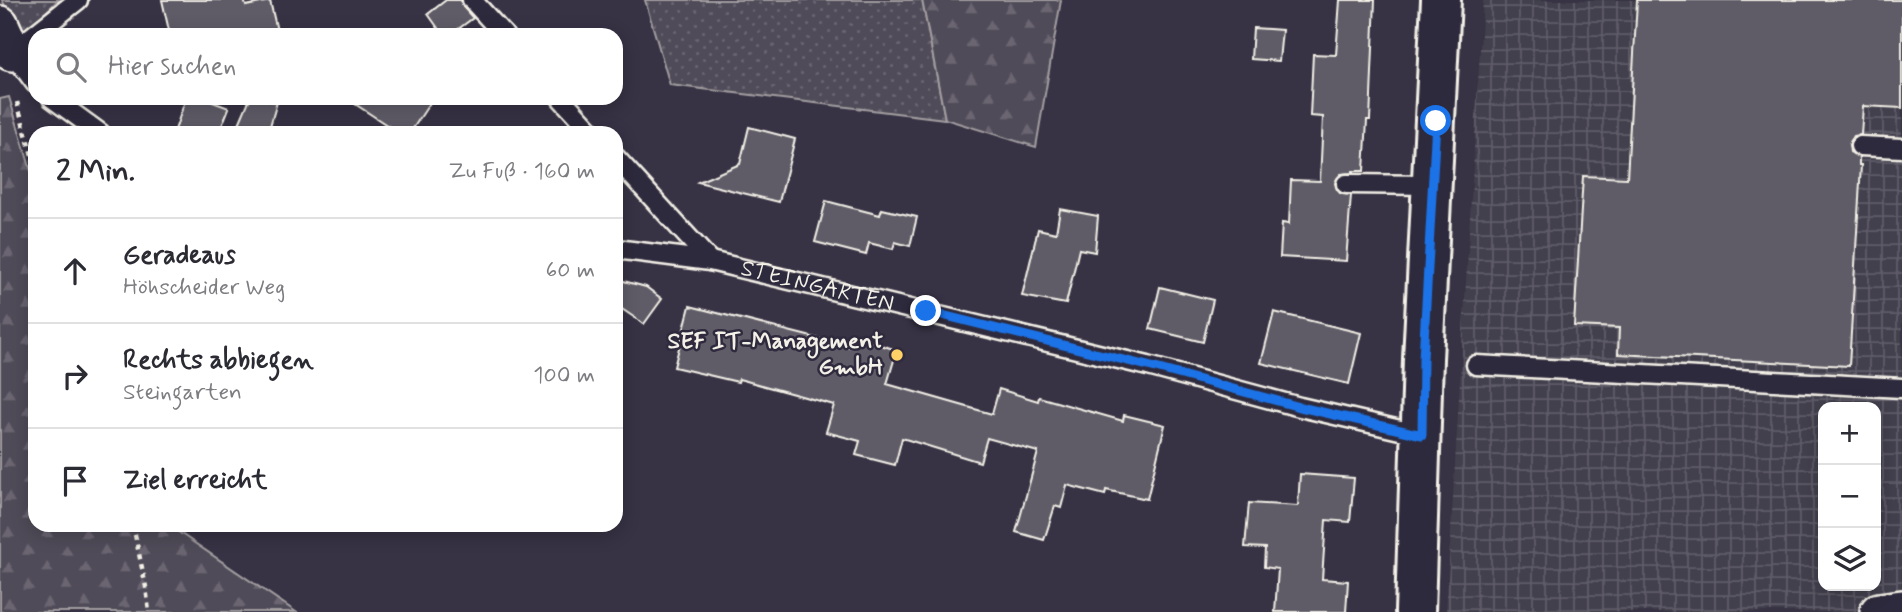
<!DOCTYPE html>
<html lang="de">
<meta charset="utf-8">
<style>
body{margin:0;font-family:Mynerve,sans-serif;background:#f2f2f3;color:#2b2b33}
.controls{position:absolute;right:21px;bottom:21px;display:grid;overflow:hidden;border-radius:14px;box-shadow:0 4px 18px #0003}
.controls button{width:63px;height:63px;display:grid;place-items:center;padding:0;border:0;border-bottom:2px solid #e1e1e2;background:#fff;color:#2b2b33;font:35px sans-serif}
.stop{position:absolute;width:21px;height:21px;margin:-16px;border:5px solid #1a73e8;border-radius:50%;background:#fff}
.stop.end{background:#1a73e8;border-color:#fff;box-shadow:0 2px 7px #0008}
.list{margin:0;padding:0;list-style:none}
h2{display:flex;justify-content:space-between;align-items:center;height:91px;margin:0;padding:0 28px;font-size:30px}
h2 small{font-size:23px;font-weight:400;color:#7c7c81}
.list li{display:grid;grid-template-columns:46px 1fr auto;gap:21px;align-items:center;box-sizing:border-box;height:105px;padding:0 28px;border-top:2px solid #e1e1e2}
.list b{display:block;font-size:26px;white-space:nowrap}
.list p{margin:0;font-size:23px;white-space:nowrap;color:#7c7c81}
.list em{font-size:23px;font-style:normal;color:#7c7c81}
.icon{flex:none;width:38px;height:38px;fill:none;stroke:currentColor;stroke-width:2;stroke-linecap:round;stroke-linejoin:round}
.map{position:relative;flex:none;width:1902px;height:612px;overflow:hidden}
.search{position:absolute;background:#fff;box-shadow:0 4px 18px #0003;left:28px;top:28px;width:595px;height:77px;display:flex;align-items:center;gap:18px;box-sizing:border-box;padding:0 24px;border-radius:21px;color:#7c7c81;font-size:26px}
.panel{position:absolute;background:#fff;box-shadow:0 4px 18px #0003;left:28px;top:126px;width:595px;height:406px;border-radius:21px}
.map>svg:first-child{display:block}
</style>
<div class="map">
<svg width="1902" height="612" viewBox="0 0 1902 612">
<defs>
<pattern id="industrial-grid" width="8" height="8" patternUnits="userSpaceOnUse" patternTransform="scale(1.75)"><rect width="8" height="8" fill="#433f4e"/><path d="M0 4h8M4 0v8" fill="none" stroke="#5f5b68"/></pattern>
<pattern id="grass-dots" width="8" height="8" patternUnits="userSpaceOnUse" patternTransform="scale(1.75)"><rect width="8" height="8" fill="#504b59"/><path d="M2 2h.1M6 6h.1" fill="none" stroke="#6a6571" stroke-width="1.8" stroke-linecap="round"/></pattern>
<pattern id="forest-firs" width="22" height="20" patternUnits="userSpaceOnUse" patternTransform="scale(1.75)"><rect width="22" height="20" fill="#504b59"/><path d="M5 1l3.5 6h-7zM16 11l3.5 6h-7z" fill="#6a6571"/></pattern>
</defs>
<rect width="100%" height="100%" fill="#373244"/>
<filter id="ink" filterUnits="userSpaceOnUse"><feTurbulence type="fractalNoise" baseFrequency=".0143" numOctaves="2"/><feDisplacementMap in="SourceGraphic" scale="14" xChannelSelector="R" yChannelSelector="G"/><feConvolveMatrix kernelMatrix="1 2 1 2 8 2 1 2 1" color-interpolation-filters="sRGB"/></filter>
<g filter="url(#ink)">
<path fill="url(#industrial-grid)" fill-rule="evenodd" d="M1483 0H1902V612H1446ZM1823 407H1876V586H1823Z"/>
<g fill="url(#grass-dots)" stroke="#a29ea0" stroke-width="2">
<path d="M2 0H58L21 37Z"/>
<path d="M645 0H922L945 119 670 85Z"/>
</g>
<g fill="url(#forest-firs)" stroke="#a29ea0" stroke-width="2">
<path d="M922 0H1061L1036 147 945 119Z"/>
<path d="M9 97 35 184V525H168L296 612H0V99Z"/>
</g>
<g fill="#5f5c67" stroke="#f4f1e8" stroke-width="2">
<path d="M162 0H244L246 6 270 1 278 35H170Z"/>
<path d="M446 0H461L463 7 473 18 450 35H443L428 14Z"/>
<path d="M1340 0H1375L1370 120H1367L1364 171H1353V173L1341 174 1335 183 1340 193 1351 195 1346 261 1280 257 1282 223 1289 224 1291 180 1320 181 1323 117 1310 116 1313 54 1336 55Z"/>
<path d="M1637 0H1902V108L1863 106 1861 135 1854 136 1849 145 1850 152 1859 157V165H1861L1849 366 1618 354 1619 328 1574 326 1583 176 1627 178Z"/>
<path d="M1253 28 1282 30 1279 61 1251 59Z"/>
<path d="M186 98H202L229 108 219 133H174Z"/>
<path d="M250 98 277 102 268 133H262L239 124Z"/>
<path d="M346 98H433L410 133H399Z"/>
<path d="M749 127 795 139 779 202 698 182 740 164Z"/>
<path d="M826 201 880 215 882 209 917 217 910 246 895 242 893 249 869 243 866 255 815 242Z"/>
<path d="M1060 209 1098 216 1095 252 1079 249 1066 304 1022 296 1038 229 1056 233Z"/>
<path d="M616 279 646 287 662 299 644 324 616 305Z"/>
<path d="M1160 287 1213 300 1203 342 1150 329Z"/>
<path d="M690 306 851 347 854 337 897 350 887 384 992 414 999 389 1038 401 1039 397 1123 421 1124 415 1165 425 1147 499 1106 490 1105 495 1067 485 1061 508 1055 506 1044 540 1016 532 1038 452 987 438 980 462 902 438 895 465 856 455 860 441 826 432 834 405 739 379 738 382 674 367Z"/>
<path d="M1274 312 1361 333 1349 384 1261 363Z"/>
<path d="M1300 474 1354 478 1350 522 1326 520 1322 579 1348 581 1346 612H1275L1278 569 1264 567 1265 548 1245 547 1249 503 1298 506Z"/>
</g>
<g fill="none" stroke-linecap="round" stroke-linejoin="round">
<defs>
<g id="lane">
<path d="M472 0 504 35"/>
<path d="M35 83 12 52 78 0"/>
<path d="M52 98 100 133"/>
<path d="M561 98 593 133"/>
<path d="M1860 146 1902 148"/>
<path d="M616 158 710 261"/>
<path d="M1346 184 1433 185"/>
<path id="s1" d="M616 249 710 261 1148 366 1300 407 1422 435"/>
<path d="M1476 365 1902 388"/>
</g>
<g id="street">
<path d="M0 25 12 52"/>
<path d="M1879 612 1902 609"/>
</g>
<path id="secondary" d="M1415 612 1423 359 1441 0"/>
</defs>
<use href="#lane" stroke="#f4f1e8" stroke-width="23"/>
<use href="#street" stroke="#f4f1e8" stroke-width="42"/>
<use href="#secondary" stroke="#f4f1e8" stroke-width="44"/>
<g stroke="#f4f1e8" stroke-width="4.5" stroke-dasharray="5 5" stroke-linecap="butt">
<path d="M17 102 35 166"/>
<path d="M133 525 146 587 149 612"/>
</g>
<use href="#lane" stroke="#2f2a3d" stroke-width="18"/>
<use href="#street" stroke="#2f2a3d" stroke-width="37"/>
<use href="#secondary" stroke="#2f2a3d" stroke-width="38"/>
</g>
</g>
<g fill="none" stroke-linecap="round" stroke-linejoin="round" filter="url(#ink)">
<path stroke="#1a73e8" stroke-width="9" d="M926 311 1148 366 1300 407 1422 435 1423 359 1436 121"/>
</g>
<circle fill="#ffd166" stroke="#2f2a3d" stroke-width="2.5" cx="897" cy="355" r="7"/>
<g text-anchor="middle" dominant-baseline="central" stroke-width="5" stroke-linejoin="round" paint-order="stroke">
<g font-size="23" fill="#f4f1e8" stroke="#2f2a3d">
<text stroke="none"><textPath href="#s1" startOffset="205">STEINGARTEN</textPath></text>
</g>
<g font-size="23" font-weight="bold" fill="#f4f1e8" stroke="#2f2a3d" text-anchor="end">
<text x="883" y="342">SEF IT-Management<tspan x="883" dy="26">GmbH</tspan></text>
</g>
</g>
</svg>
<div class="controls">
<button>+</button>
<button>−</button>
<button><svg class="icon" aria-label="layers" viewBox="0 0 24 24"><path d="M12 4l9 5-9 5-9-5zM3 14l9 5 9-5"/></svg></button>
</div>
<div class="stop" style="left:1436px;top:121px"></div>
<div class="stop end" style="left:926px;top:311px"></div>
<div class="search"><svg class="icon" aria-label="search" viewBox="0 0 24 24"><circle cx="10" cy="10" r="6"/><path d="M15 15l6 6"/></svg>Hier suchen</div>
<section class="panel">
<h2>2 Min.<small>Zu Fuß · 160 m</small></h2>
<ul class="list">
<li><svg class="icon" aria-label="ahead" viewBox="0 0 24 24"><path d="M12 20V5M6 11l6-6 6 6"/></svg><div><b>Geradeaus</b><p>Höhscheider Weg</p></div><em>60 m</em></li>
<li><svg class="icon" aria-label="right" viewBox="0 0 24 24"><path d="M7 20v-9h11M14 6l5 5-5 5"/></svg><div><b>Rechts abbiegen</b><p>Steingarten</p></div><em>100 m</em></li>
<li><svg class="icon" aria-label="arrive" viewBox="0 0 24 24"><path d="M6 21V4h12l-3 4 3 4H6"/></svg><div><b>Ziel erreicht</b></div></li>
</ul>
</section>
</div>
